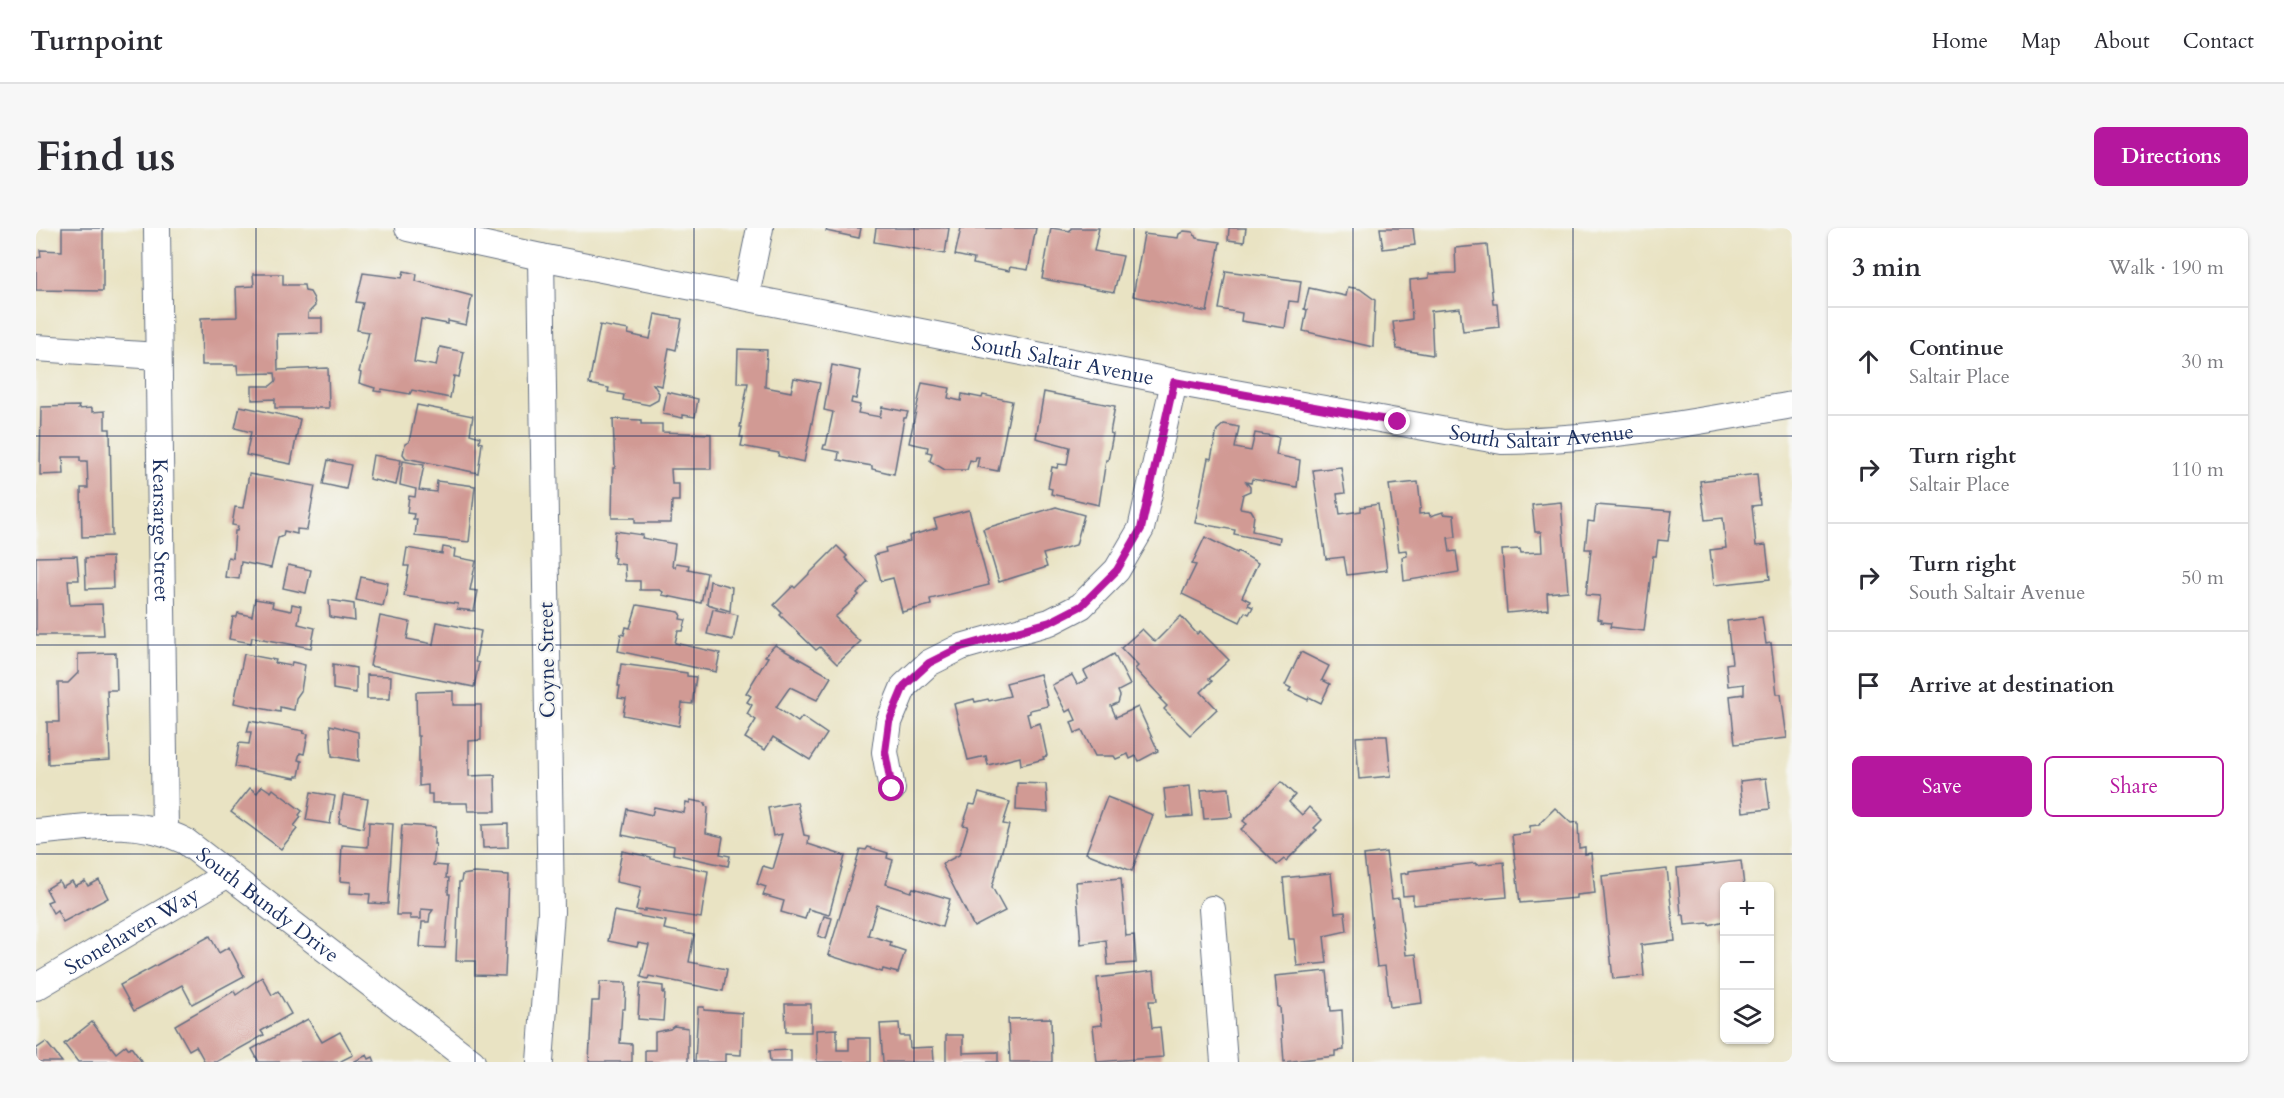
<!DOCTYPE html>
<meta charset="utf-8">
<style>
body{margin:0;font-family:Cardo,serif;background:#f7f7f7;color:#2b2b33}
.controls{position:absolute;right:18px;bottom:18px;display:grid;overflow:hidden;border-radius:9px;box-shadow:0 2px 4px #0004}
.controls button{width:54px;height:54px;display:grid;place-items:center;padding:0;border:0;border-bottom:2px solid #e1e1e2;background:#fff;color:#2b2b33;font:30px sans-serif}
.stop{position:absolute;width:18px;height:18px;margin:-14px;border:4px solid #b5179e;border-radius:50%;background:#fff}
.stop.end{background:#b5179e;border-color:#fff;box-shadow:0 2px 6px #0008}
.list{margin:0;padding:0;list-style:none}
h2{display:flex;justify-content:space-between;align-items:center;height:78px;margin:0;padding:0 24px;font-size:26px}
h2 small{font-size:20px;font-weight:400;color:#7c7c81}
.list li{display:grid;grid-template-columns:39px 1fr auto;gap:18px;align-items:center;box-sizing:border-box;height:108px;padding:0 24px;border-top:2px solid #e1e1e2}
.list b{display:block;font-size:22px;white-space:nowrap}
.list p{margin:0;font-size:20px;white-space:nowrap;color:#7c7c81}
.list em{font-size:20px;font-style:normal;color:#7c7c81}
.actions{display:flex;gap:12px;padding:18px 24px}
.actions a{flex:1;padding:14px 0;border:2px solid #b5179e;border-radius:9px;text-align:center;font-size:21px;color:#b5179e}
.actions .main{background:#b5179e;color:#fff}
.icon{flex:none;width:33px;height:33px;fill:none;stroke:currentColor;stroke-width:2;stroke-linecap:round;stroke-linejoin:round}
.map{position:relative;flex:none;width:1756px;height:834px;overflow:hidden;border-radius:9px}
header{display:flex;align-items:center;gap:36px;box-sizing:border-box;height:84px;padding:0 30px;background:#fff;border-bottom:2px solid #e1e1e2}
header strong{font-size:28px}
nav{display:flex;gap:33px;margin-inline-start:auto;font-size:21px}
.intro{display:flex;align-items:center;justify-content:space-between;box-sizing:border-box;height:144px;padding:0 36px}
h1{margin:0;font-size:42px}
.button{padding:15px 27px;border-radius:9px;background:#b5179e;color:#fff;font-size:21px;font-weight:700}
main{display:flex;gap:36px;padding:0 36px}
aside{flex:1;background:#fff;border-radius:9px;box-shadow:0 2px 4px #0004}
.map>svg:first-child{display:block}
</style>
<header>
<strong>Turnpoint</strong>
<nav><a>Home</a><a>Map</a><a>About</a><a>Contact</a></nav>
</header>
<div class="intro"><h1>Find us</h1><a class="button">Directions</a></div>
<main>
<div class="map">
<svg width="1756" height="834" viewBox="0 0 1756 834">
<rect width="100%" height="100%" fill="#f6f6f2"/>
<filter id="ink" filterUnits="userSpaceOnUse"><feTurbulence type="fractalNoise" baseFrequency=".0167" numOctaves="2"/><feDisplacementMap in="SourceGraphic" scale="12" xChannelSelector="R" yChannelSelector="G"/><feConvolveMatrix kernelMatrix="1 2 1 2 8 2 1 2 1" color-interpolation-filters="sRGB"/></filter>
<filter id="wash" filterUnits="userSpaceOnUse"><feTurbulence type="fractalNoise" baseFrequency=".008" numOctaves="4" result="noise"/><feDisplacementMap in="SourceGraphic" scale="24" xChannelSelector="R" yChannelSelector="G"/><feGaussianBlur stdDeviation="1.35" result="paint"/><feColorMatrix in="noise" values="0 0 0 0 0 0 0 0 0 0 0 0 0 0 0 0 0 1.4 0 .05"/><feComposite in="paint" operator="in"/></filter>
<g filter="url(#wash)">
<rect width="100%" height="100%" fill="#e9e3c3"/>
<g id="blocks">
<g fill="#d19a94">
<path d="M26 0H67V63L0 62V30L5 29 4 22 26 23Z"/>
<path d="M791 0H825L823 10 790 3Z"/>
<path d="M840 0H913L909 26 838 14Z"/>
<path d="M925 0H1000L992 42 974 39 973 43 937 36 938 31 919 27Z"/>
<path d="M1015 0 1034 3 1035 0H1063L1058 23 1087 28 1078 64 1006 51Z"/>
<path d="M1193 0H1210L1208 14 1192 12Z"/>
<path d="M1344 0H1377L1379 17 1347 21Z"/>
<path d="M1148 3 1157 4 1160 10 1184 14 1171 84 1097 68 1108 6 1142 10 1143 6Z"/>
<path d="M1451 17 1457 75H1461L1463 99 1427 103 1424 80 1395 83 1397 127 1361 121 1357 94 1376 91 1374 52 1393 50V46L1420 45 1419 20Z"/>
<path d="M368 43 381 46 380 53 436 68 430 97 412 93V96L385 91 378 134 400 138 404 119 428 124 423 149 418 148 414 170 376 162 374 166 346 161 345 164 338 163 339 160 323 155 325 145 323 144 333 104 321 102 327 75 320 74 327 45 366 50Z"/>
<path d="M1190 43 1265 53 1262 74 1253 73 1249 100 1205 93 1206 85 1183 81Z"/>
<path d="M217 46H247V57H268L269 63 274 64 278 71 279 78 272 85V90H286V105L241 106 242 142 292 140 293 180H239V171L216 172V158H234L240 153 239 145 202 146 201 137H166L165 90 201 89 200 59 218 58Z"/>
<path d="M1312 59 1324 61 1339 72 1337 119 1267 103 1271 82 1268 81 1273 60 1310 68Z"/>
<path d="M619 86 646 91 640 122 633 120 626 158 617 156 623 165 622 172 613 177 587 172 588 167 572 164 573 160 553 156 564 97 593 102 592 106 614 111Z"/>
<path d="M702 121 731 122 729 159 755 164 758 150 784 155 768 234 742 228 743 225 705 218 707 209H704L706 199H704L712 155H701Z"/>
<path d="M796 137 825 143 820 171 816 170 815 175 824 177 822 185 844 189 846 179 872 184 870 190H868L858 246 836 241V238L802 232 803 224 787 221 788 217H790L797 184 788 182Z"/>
<path d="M886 155 914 160 912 170 925 173 926 166 946 170 947 167 976 173 962 243 941 239 943 229H940L939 233 934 232 931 242H909L894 233 896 225 891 224 892 219 873 215Z"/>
<path d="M631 164 662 171 659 189 647 187V190L627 186Z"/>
<path d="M1008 164 1079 178 1074 205 1077 206 1072 232H1070L1063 277 1015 266 1016 261 1012 260 1016 239 1021 240 1022 236 1031 237 1034 219 1000 210Z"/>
<path d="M381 177 437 188 434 206 444 209 443 214 446 215 442 245 370 230 367 226 369 216 373 214Z"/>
<path d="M43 178 42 181 56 180V184L69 183V201H74L76 308 46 309 45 260H52L51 233H44V229H27L28 246 4 247 5 179Z"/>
<path d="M204 178 264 191 255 236 210 227 215 204 199 200Z"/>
<path d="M577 191 605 192V196H626V204L675 206V241H635L636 256H643V273H636L635 295H599V290H576L577 240H579Z"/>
<path d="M1188 196 1203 199 1199 220 1215 223 1219 205 1243 209 1240 227 1264 232 1261 259 1216 251 1215 255 1210 254 1214 259V263L1207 266 1204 280 1215 282 1218 287 1216 303 1244 309 1243 315 1198 306 1199 302 1159 295 1172 230 1175 231 1181 202Z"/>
<path d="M337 227 365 232 360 257 333 251Z"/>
<path d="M292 232 315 237 310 261 287 256Z"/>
<path d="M367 233 388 237 383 262 400 264 401 253 439 258 433 314 379 308 381 291H377L378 286 371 285 373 268 379 269 380 261 364 257Z"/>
<path d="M1305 239 1309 265 1301 266 1304 286 1325 283V279L1342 276 1351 342 1311 347 1308 329 1290 331 1277 242Z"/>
<path d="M213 246 279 258 271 302 261 301V306L248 303 247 308 242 310 235 340 205 334 203 351 189 349 192 329 197 330 199 303H201L202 298 196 297 199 279 207 280Z"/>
<path d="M1721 246 1724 277 1716 278 1720 318 1730 317 1734 351 1678 357 1674 322 1690 320 1687 290 1669 292 1664 253Z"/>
<path d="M1382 254 1385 280 1383 281V286L1393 285 1394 288 1407 284V286L1418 287 1420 309 1412 310 1414 324 1420 323 1423 344 1368 353 1366 329 1371 328 1370 322 1363 323 1353 257Z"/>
<path d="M1525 274 1532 363 1511 365 1512 381 1471 385 1466 322 1484 321 1485 325 1506 324 1505 304H1499L1496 277Z"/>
<path d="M1560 277 1636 283 1632 313 1622 312 1620 328H1617L1608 403 1574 399 1575 395 1565 394 1566 392 1561 391 1564 368 1550 367 1555 321H1549L1552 293 1558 294Z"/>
<path d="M1020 279 1048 287 1040 317 1007 326 1011 339 963 354 947 301Z"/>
<path d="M933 282 953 357 894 371 895 377 866 384 857 350 845 353 838 327 850 324 849 320 874 313 873 308 901 300 898 291Z"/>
<path d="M579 303 607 307 606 310 639 316 636 338 639 339 640 335 653 337 652 341 671 345 665 375 626 367 627 364 624 362H604V353H590L589 337 578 335 579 330 577 329Z"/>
<path d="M1169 309 1201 325 1202 323 1222 335 1206 369 1214 373 1212 377 1217 379 1213 386 1209 384 1204 394 1146 366 1160 337 1156 336Z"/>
<path d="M801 318 811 328 809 330 832 354 821 365 823 367 799 389 824 414 801 436 784 419 780 422 744 387 746 385 738 377 757 358 759 360Z"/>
<path d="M407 319 419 321 418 329 440 333 434 362 442 363 438 383 421 381 422 376 368 368 373 338H368L371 320 406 326Z"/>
<path d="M41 328 43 352H32L34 377 66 376 68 407H0V329Z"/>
<path d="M76 329 77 360 50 361 49 330Z"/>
<path d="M252 337 275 342 270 365 247 360Z"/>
<path d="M325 349 352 355 347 378 320 372Z"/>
<path d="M674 353 696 359 694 383 671 376Z"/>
<path d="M219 371 237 374 236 379 255 383 256 376 265 378 262 396 279 400 275 420 216 409 215 415 193 411 197 389H201L202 385 216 388Z"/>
<path d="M293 372 318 376 319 393 294 389Z"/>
<path d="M601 377 643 384 645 386 644 391 650 392 647 403H642L639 415 684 425 680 444 582 423 585 406 588 407 590 399 594 400Z"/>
<path d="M677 381 702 387 697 412 671 406Z"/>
<path d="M344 388 374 394 371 411 397 416 401 394 445 403 439 434 443 435 438 459 334 438Z"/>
<path d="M1145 388 1161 406 1164 403 1193 432 1173 451 1176 453 1165 464 1181 481 1154 507 1128 481 1131 478 1124 471 1126 470 1099 441 1102 438 1085 420 1106 401 1119 414Z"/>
<path d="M1726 389 1730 416 1735 415 1741 466H1745L1751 510 1699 516 1694 468 1708 466V456L1692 458 1690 436 1696 435 1691 393Z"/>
<path d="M739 417 795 449 781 472 754 459 740 479 762 494 766 489 791 506 774 532 737 509 729 522 709 510 720 492 711 486 716 477 711 474 715 468 710 465 732 429 729 428Z"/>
<path d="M1265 424 1293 438 1286 452 1294 456 1285 475 1273 469 1272 472 1253 463 1255 460 1249 457Z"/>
<path d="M80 425 81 462H71L74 532 12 536 11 494H23L22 455H32L42 445V426Z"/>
<path d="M208 426 240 432 239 435 255 438 256 434 269 437 265 463 260 470 258 482 244 479V484L198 475Z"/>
<path d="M1078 426 1094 457 1082 463 1084 468 1082 475 1075 478 1080 489 1102 479 1122 523 1103 533 1100 528 1094 531 1092 526 1080 531 1078 528H1059L1046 502 1039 505 1035 494 1040 492 1035 481 1030 484 1016 457 1036 447 1041 456 1052 451 1048 443Z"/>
<path d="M297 436 320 440V465L297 461Z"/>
<path d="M585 436 651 445V448L660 449 656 476 646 475 643 498 587 487 590 471 582 470 584 458H582Z"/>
<path d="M1004 446 1012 478 994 482V485L991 486 994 498 1004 495 1011 528 1007 529 1008 531 985 537 984 529 952 537 950 528 932 532 918 476 938 471 939 474 952 471 953 473 974 468 970 455Z"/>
<path d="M331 447 355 448 354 471H331Z"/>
<path d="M417 463V477H445V512L433 513V548L459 547 460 583H432L431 575H396V566H392V557L383 558V508H381L380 464Z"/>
<path d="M214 493 268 503 267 505 272 506 268 526 264 525 262 532 266 533 263 548H260V550L199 539 203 515 213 516 215 504H211Z"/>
<path d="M294 497 322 504 323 533 296 528Z"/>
<path d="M1340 508H1351L1355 548 1323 551 1320 509Z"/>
<path d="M1730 550 1734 581 1707 584 1704 553Z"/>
<path d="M1245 554 1259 567 1253 574 1266 587 1273 579 1286 592 1278 600 1281 602 1250 633 1248 631 1241 637 1205 601 1211 596 1207 593Z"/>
<path d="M981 555 1010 556 1012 584 980 582Z"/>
<path d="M226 558 235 564 237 561 266 583 263 587 265 589 258 598 261 601 245 621 195 584 214 560 221 565Z"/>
<path d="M1154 558 1157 588 1131 590 1128 561Z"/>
<path d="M1193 560 1196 589 1168 591 1165 562Z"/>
<path d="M275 564 299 568 294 596 270 592Z"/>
<path d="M943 565 974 574 967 596 973 597 956 659 969 683 938 699 906 636 923 627 932 598 927 597 934 576 939 577Z"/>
<path d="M307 567 332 571 327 600 303 595Z"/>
<path d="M1071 569 1117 587 1096 643 1050 625Z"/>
<path d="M654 572 670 575 669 578 672 579 670 605 687 609 684 626 694 628 692 638 637 626 638 618 586 607 591 581 616 587 618 579 648 585 650 574 654 575Z"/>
<path d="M761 574 768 607 773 608 772 616 809 628 793 687 772 681 769 691 745 684 748 673 727 667 730 659 721 656 727 638 737 641 745 614 744 613 746 606 737 608 732 580Z"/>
<path d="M1519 580 1535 595 1542 594 1543 620 1549 619V626L1555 625 1559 665 1541 667V670L1484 675 1476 607 1494 605V598L1502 597Z"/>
<path d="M333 594 357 596 352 676 333 675 334 666 314 665 315 654 304 653 306 617 332 619Z"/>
<path d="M472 596V619L447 620 446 597Z"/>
<path d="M366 597 399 599 398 616H400L397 637 411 638 410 650H413L412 666H414L409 720 384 719 386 694H393L394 686 397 682 385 681V691H374V687H360Z"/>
<path d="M832 619 852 625 851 630 857 632 850 656 875 664 877 660 914 671 906 699 841 677 832 707 855 714 854 718 869 723 862 745 847 741 846 744 792 727 824 621 830 622Z"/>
<path d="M586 623 615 629V631L672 643 665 690 609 681V683L600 682 605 659 580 654Z"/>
<path d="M1350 624 1356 671 1363 670 1370 727 1380 726 1386 775 1354 779 1349 738 1341 739 1328 627Z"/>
<path d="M1705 633 1708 658H1688V693L1673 697V695L1649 697 1648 687H1645L1641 640Z"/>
<path d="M1468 634 1471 669 1377 677V667L1367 668 1365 646 1373 645V643L1440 635V637Z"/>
<path d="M1631 641 1639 713 1605 717 1608 748 1577 751 1566 648Z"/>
<path d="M439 645 473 647 469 748 439 747V733H420L423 654H425L426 647Z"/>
<path d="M1295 645 1299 685 1309 684 1311 703 1288 708 1291 735 1261 738 1258 711H1253L1247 650Z"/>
<path d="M1085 650 1090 708 1098 707 1100 735 1072 737 1070 712 1045 716 1040 654Z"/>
<path d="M63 652 72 670 27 694 21 682 17 685 11 674 16 672 10 661 23 653 26 659 36 653 39 658 49 653 52 658Z"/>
<path d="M578 683 630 693 628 701 658 707 653 734 691 741 687 763 613 748 612 751 605 749 613 717 602 715 601 719 572 713Z"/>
<path d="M788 688 796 690 790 711 782 708Z"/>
<path d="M1685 703H1688V718H1687Z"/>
<path d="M174 708 183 725 193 719 208 748 156 776 146 757 98 783 84 757Z"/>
<path d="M1118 743 1121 773H1113L1116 800 1124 799 1127 829 1061 834 1057 798 1066 797 1061 750Z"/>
<path d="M1291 743 1295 783 1306 782 1308 822 1299 823V828L1248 834 1244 779H1242L1239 748Z"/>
<path d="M226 749 236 767 242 763 255 786 225 803 228 807 180 834H169L160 818 153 822 139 797 198 763 200 767Z"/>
<path d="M564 754 590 755 589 781H586L584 815 596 816V834H553L556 773H563Z"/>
<path d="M604 755 627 758V765L629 764 627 793 602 791Z"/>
<path d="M749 776H775V804H750Z"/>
<path d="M662 779H668V782L706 785 705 827 689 826V834H659Z"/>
<path d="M1015 790 1016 834H974L972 791Z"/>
<path d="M272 791 286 814 304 804 317 827 303 834H223L216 821Z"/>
<path d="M56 794 80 825 90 817 93 821 95 819 106 834H42L28 816Z"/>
<path d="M863 795 864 808H873L874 820 897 819 898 834H847L844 796Z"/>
<path d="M638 798 652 800V834H609V822H619V804L634 801Z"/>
<path d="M801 801V822H813V810H835V834H781L780 802Z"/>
<path d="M910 807H927V825L962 824V834H910Z"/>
<path d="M10 814 26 834H0V821Z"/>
<path d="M755 822V834H734L733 823Z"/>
<path d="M331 827 333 831 337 829 339 834H317Z"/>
</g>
</g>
</g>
<g filter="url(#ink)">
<use href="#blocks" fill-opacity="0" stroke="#636e81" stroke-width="1.5"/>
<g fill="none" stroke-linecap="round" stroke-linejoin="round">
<defs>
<g id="street">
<path id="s1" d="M121 0 129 604"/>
<path id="s2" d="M372 0 505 29 1138 154 1466 213C1564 212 1660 194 1756 177"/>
<path d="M710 68 724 0"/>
<path d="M0 120 122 128"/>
<path d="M856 561 849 524 853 494 868 458 893 435 925 419 1014 394 1045 378 1081 342 1105 301 1138 154"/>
<path id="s3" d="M0 604C54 599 99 589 149 613L436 834"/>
<path d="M1176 681 1188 834"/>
<path id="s4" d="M0 759 192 646"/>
<path d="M504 834 515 684 505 29"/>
</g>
</defs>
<use href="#street" stroke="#636e81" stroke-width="28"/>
<use href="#street" stroke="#fff" stroke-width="26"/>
</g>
</g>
<g fill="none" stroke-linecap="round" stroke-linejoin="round" filter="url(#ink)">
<path stroke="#b5179e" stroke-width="8" d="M856 561 849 524 853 494 868 458 893 435 925 419 1014 394 1045 378 1081 342 1105 301 1138 154 1362 194"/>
</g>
<path fill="none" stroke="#1b2f5e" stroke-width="1.5" stroke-opacity="0.55" d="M220 0V834M439 0V834M658 0V834M878 0V834M1098 0V834M1317 0V834M1537 0V834M0 208H1756M0 417H1756M0 626H1756"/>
<g text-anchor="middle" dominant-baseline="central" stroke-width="4.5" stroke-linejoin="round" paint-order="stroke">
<g font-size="21" fill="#1b2f5e" stroke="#f6f6f2">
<text stroke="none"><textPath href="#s2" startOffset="668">South Saltair Avenue</textPath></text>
<text stroke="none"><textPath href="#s2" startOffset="1154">South Saltair Avenue</textPath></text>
<text stroke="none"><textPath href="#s1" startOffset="302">Kearsarge Street</textPath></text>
<text transform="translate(511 432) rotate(-91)">Coyne Street</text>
<text stroke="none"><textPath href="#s3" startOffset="256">South Bundy Drive</textPath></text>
<text stroke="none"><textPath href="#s4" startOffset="111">Stonehaven Way</textPath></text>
</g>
</g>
</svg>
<div class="controls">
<button>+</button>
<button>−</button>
<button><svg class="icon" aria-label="layers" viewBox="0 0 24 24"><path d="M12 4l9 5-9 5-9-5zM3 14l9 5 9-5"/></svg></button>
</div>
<div class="stop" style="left:856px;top:561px"></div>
<div class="stop end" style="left:1362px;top:194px"></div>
</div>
<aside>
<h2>3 min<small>Walk · 190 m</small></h2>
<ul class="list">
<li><svg class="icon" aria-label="ahead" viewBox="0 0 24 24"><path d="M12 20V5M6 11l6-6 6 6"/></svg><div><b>Continue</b><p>Saltair Place</p></div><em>30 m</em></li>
<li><svg class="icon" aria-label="right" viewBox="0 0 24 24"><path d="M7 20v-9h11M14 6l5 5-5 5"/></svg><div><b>Turn right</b><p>Saltair Place</p></div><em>110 m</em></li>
<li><svg class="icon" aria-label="right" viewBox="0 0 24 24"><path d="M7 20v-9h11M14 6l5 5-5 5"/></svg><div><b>Turn right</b><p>South Saltair Avenue</p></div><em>50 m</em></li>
<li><svg class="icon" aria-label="arrive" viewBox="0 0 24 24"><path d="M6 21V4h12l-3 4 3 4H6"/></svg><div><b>Arrive at destination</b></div></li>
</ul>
<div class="actions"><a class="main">Save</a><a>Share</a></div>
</aside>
</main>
